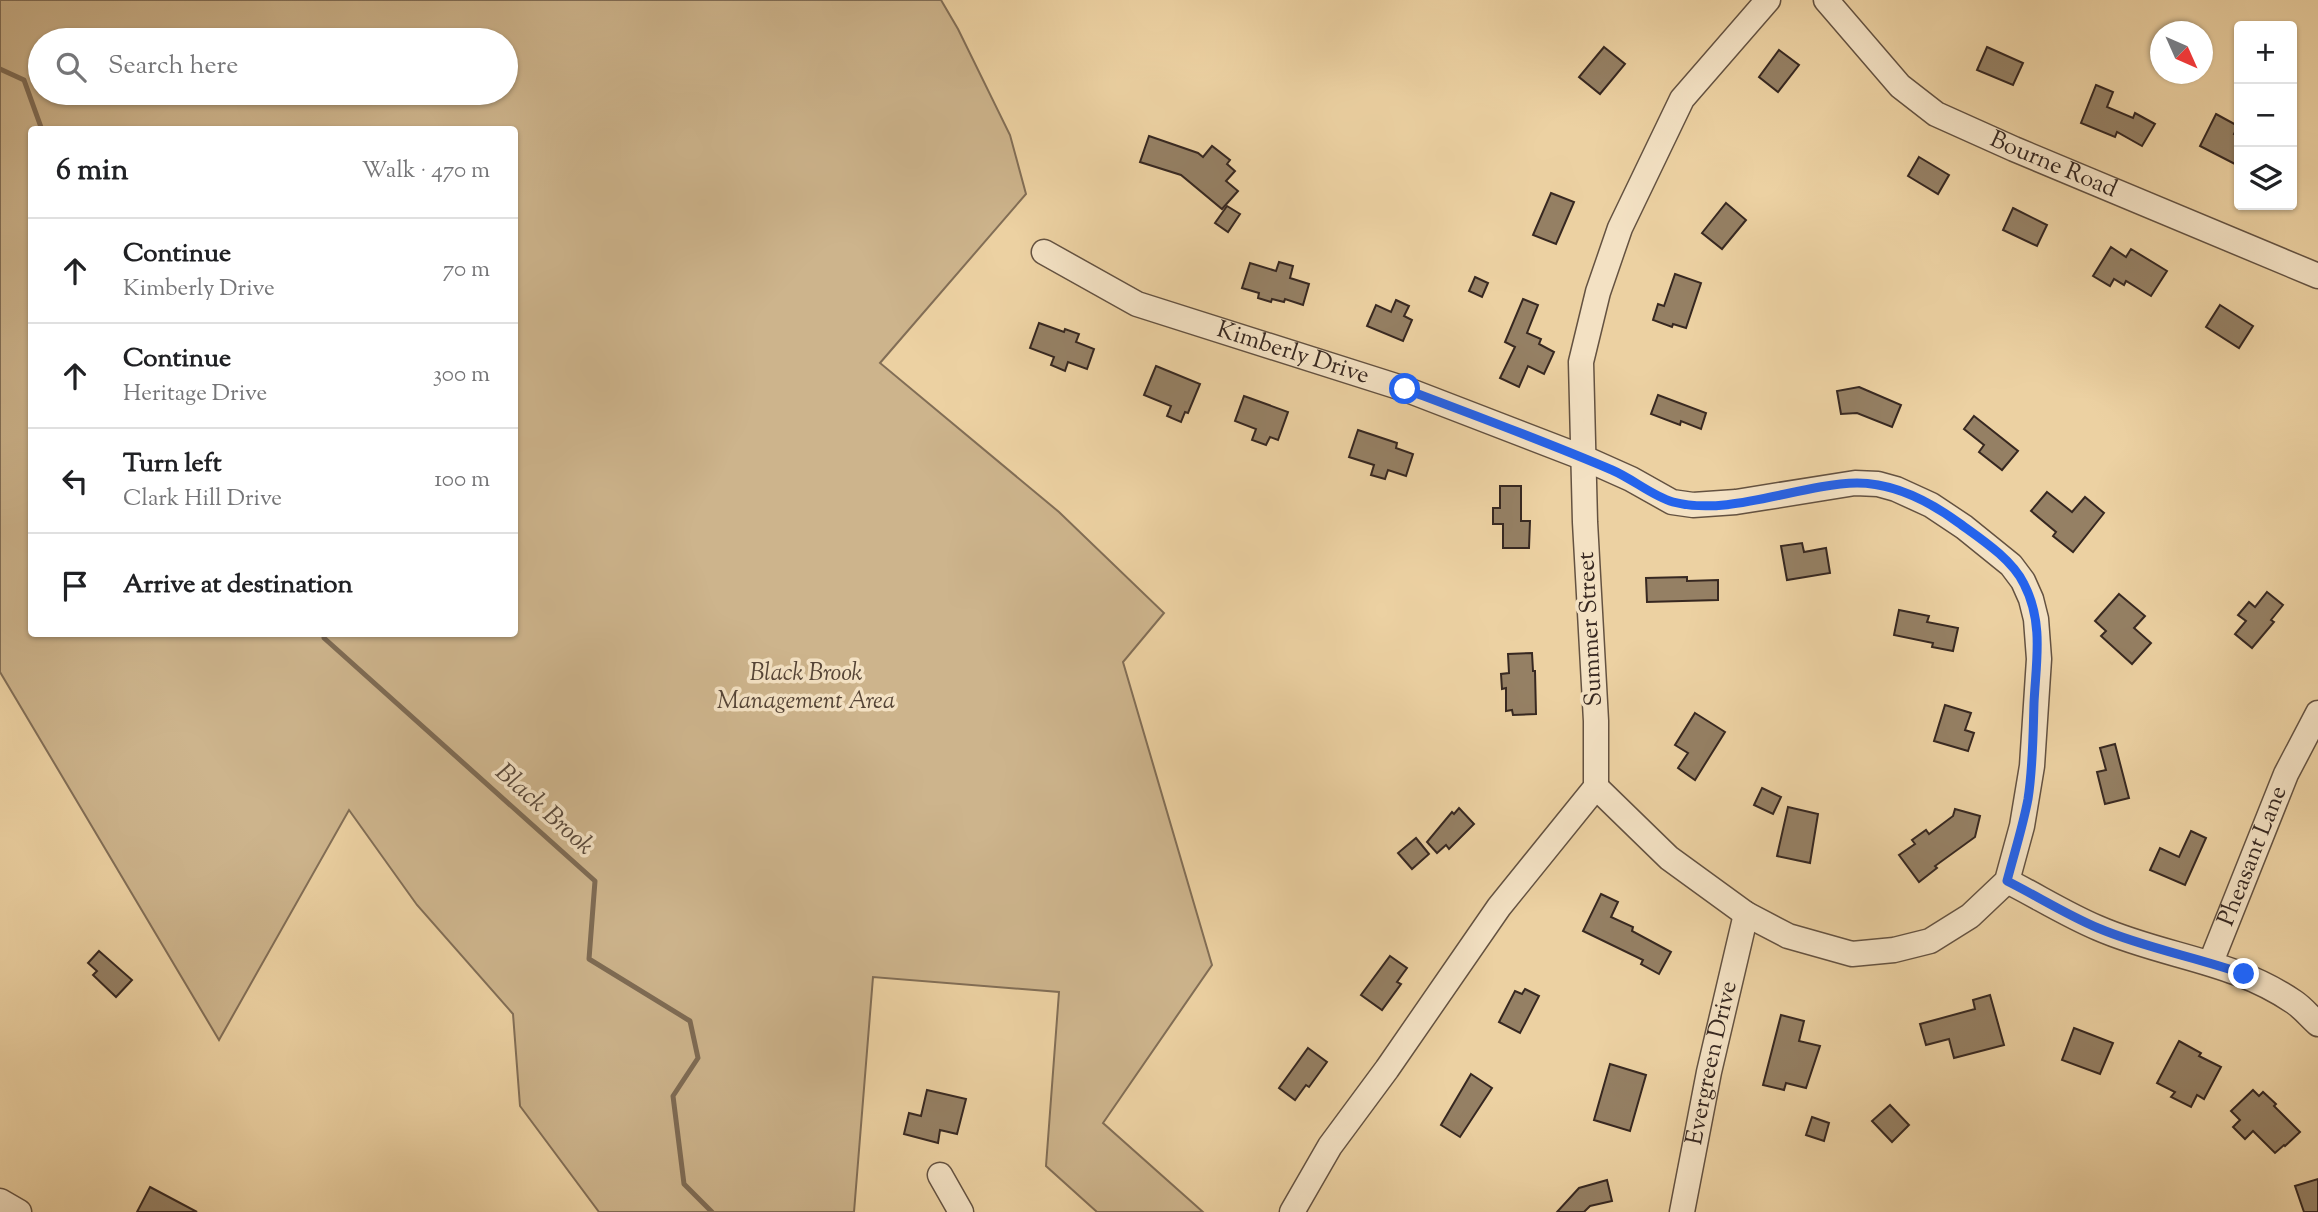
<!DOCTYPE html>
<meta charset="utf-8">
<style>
body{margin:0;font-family:"Sorts Mill Goudy",serif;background:#f2f2f2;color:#202124}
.controls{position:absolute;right:21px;top:21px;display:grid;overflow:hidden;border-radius:7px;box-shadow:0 2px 5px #0004}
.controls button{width:63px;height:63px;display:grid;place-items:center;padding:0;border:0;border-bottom:2px solid #e0e0e0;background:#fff;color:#202124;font:35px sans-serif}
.compass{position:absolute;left:2150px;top:21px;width:63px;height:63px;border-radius:50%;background:#fff;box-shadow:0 2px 5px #0004;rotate:135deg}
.stop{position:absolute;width:21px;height:21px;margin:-16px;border:5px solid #2563eb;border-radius:50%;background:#fff}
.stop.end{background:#2563eb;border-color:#fff;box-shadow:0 2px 7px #0008}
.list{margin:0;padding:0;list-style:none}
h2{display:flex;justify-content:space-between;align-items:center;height:91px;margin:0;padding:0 28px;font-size:30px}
h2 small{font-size:23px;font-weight:400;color:#757577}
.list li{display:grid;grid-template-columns:46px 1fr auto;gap:21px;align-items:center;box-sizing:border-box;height:105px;padding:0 28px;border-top:2px solid #e0e0e0}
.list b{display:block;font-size:26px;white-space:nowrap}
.list p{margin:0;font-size:23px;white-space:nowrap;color:#757577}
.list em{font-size:23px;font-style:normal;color:#757577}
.icon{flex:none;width:38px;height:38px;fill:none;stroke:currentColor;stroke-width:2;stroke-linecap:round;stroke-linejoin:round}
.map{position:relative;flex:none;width:2318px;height:1212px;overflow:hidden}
.search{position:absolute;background:#fff;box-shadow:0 2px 5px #0004;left:28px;top:28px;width:490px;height:77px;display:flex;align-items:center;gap:18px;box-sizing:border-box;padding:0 24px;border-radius:38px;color:#757577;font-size:26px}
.panel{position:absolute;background:#fff;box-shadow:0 2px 5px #0004;left:28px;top:126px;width:490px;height:511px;border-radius:7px}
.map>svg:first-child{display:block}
</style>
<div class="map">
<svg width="2318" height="1212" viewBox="0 0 2318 1212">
<rect width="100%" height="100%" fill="#ecd1a2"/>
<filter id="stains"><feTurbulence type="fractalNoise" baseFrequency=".00286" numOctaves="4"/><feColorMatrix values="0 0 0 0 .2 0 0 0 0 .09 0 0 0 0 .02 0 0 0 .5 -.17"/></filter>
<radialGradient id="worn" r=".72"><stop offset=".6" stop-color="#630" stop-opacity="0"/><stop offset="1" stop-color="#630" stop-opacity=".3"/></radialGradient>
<path fill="#cdb48c" stroke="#826e56" stroke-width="2" fill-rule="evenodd" d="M0 0H941L958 29 1010 135 1026 194 880 363 1059 512 1164 613 1123 662 1212 965 1103 1123 1203 1212H1097L1046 1166 1059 992 873 977 854 1212H599L520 1106 513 1014 417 905 349 810 219 1040 0 672ZM40 40H506V93H40ZM32 130H514V634H32Z"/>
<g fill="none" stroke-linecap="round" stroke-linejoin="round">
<g stroke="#7e6b54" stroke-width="5">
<path d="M0 69 24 80 42 130"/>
<path d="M324 634V638L595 881 589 959 690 1021 698 1058 673 1096 684 1184 712 1212"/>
</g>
</g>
<g fill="#958064" stroke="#372821" stroke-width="2">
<path d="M1604 47 1625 64 1600 94 1579 77Z"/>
<path d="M1987 47 2023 63 2013 85 1977 70Z"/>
<path d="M1779 50 1799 65 1778 92 1759 77Z"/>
<path d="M2096 85 2113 92 2107 107 2133 118 2135 113 2155 124 2142 146 2117 132 2115 137 2081 123Z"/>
<path d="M2216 114 2238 126 2234 134 2239 137V154L2235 164 2200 146Z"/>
<path d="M1149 136 1198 153 1203 157 1212 146 1230 160 1227 164 1235 171 1226 181 1238 191 1222 209 1181 175 1140 162Z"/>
<path d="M1919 157 1949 175 1938 194 1908 176Z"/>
<path d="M1551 193 1574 202 1556 244 1533 235Z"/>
<path d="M1726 203 1746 220 1722 249 1702 233Z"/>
<path d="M1227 206 1240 214 1228 232 1215 223Z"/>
<path d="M2013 208 2047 225 2037 246 2003 230Z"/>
<path d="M2111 247 2126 257 2131 249 2167 271 2151 296 2126 281 2124 285 2114 279 2110 286 2093 276Z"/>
<path d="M1279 262 1293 266 1290 278 1309 284 1303 305 1285 299 1284 302 1272 299 1271 302 1258 298 1259 293 1242 288 1250 263 1276 271Z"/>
<path d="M1675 274 1701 283 1686 328 1673 324 1672 327 1653 320 1658 304 1664 306Z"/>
<path d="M1475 277 1488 283 1482 297 1469 291Z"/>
<path d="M1523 299 1538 305 1527 333 1541 339 1539 344 1554 352 1544 374 1528 366 1519 387 1500 378 1515 347 1505 342Z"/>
<path d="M1396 300 1409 306 1404 316 1412 320 1403 341 1367 326 1376 305 1391 312Z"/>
<path d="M2220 305 2253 326 2239 348 2206 327Z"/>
<path d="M1039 323 1064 332 1065 329 1079 334 1076 342 1094 349 1087 369 1068 362 1065 371 1051 365 1054 357 1030 348Z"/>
<path d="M1156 366 1200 384 1188 413 1185 412 1181 422 1167 416 1171 406 1144 395Z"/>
<path d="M1859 387 1901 405 1892 427 1857 413 1841 414 1837 391Z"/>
<path d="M1658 395 1706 413 1701 429 1681 421 1680 425 1651 414Z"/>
<path d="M1244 396 1288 412 1278 440 1270 437 1266 445 1252 440 1256 429 1235 421Z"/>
<path d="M1974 416 2018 451 2002 470 1979 452 1984 445 1964 429Z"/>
<path d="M1358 430 1397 443 1396 448 1413 454 1406 476 1388 470 1385 479 1371 475 1374 465 1349 457Z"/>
<path d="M1500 486H1521V521H1530L1529 548H1503V524H1493V508H1500Z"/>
<path d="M2047 492 2072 512 2085 497 2104 513 2073 552 2053 536 2056 532 2031 511Z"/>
<path d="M1802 543 1804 552 1826 548 1830 573 1787 580 1781 546Z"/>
<path d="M1687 577V581L1718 580V600L1647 602 1646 578Z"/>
<path d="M2267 592 2283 605 2271 620 2274 622 2252 648 2235 634 2246 621 2238 615 2249 602 2255 607Z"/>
<path d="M2119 594 2145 616 2134 628 2151 643 2132 664 2101 636 2106 631 2095 621Z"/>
<path d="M1899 610 1929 616 1927 622 1958 628 1953 651 1932 647 1933 643 1894 635Z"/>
<path d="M1532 653 1533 671H1535L1536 714 1513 715 1512 710 1506 711V688L1502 689 1501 674 1509 673 1508 654Z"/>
<path d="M1945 705 1971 713 1965 730 1974 733 1968 751 1934 741Z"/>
<path d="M1695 713 1725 732 1695 780 1678 768 1688 753 1675 745Z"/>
<path d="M2115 744 2129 798 2105 804 2097 772 2106 770 2100 748Z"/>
<path d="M1762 788 1781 797 1773 814 1754 805Z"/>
<path d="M1788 807 1818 814 1810 863 1777 856Z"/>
<path d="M1459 808 1474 824 1449 849 1446 845 1437 853 1427 842 1452 812 1454 814Z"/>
<path d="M1955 809 1980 816 1975 837 1935 866 1937 868 1919 882 1899 855 1915 844 1912 840 1926 830 1929 834 1953 816Z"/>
<path d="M2191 831 2206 838 2185 885 2150 870 2160 848 2179 857Z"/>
<path d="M1416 838 1429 854 1412 869 1398 853Z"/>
<path d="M1601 894 1618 902 1611 917 1633 927 1632 931 1671 952 1659 974 1641 964 1643 960 1583 931Z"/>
<path d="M99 951 132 980 116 997 93 975 97 971 88 963Z"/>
<path d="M1390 956 1407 968 1397 982 1401 984 1382 1010 1361 995Z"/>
<path d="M1525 989 1539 996 1520 1033 1499 1022 1515 991 1522 994Z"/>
<path d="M1990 995 2004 1045 1954 1058 1949 1039 1926 1045 1920 1024 1975 1009 1973 1000Z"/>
<path d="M1781 1015 1804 1021 1799 1041 1820 1046 1806 1088 1786 1083 1784 1090 1763 1085Z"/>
<path d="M2074 1028 2113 1043 2100 1074 2062 1060Z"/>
<path d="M2179 1041 2201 1053 2199 1056 2221 1067 2204 1099 2197 1095 2191 1107 2171 1097 2175 1092 2157 1083Z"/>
<path d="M1308 1048 1327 1062 1309 1087 1306 1085 1295 1100 1279 1088Z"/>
<path d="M1610 1064 1646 1075 1630 1131 1594 1120Z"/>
<path d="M1471 1074 1492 1088 1460 1137 1441 1125Z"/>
<path d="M927 1090 966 1099 957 1134 940 1130 938 1143 904 1134 909 1113 921 1116Z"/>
<path d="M2253 1090 2259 1096 2263 1092 2276 1104 2274 1106 2300 1132 2285 1146 2284 1145 2275 1153 2253 1131 2245 1139 2233 1127 2240 1120 2231 1111Z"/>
<path d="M1890 1105 1909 1125 1892 1142 1872 1121Z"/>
<path d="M1812 1117 1829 1123 1824 1141 1806 1135Z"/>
<path d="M2318 1179V1212H2304L2295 1186Z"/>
<path d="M1607 1180 1612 1201 1590 1206 1584 1212H1557L1579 1188Z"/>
<path d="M150 1187 197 1212H137Z"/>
</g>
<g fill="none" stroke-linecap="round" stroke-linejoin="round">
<defs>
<g id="minor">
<path id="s1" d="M1826 0 1900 86 1936 114 2014 149 2318 276"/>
<path id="s2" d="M1044 252 1137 304 1405 389 1584 458 1631 479 1672 502 1693 505 1736 502 1855 483 1878 484 1896 489 1931 505 1964 527 2011 565 2023 581 2031 599 2036 619 2039 659 2032 766 2022 826 2007 881 1970 916 1930 941 1894 950 1852 954 1788 936 1746 914 1669 858 1596 787"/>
<path d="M2007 881C2037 896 2067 915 2098 928 2164 957 2233 960 2294 1002 2303 1008 2310 1017 2318 1024"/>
<path id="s3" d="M2211 962 2286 774 2318 713"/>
<path d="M940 1175 961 1212"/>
<path d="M0 1201 19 1212"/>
<path d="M1292 1212 1330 1146 1387 1069 1499 907 1596 787V721L1585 522 1581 362 1598 292 1620 228 1682 99 1768 0"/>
<path id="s4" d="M1682 1212 1709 1072 1746 914"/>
</g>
</defs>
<use href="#minor" stroke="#645241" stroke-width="27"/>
<use href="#minor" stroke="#f3e1c3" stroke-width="24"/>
</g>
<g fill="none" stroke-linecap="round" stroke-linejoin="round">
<path stroke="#2563eb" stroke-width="9" d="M1405 389C1474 415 1544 441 1612 470 1633 479 1652 496 1673 502 1729 517 1799 484 1857 483 1895 483 1929 501 1959 523 1981 539 2012 559 2024 584 2044 623 2036 662 2034 703 2033 735 2033 767 2028 799 2023 826 2014 854 2007 881 2037 896 2067 915 2098 928 2145 948 2196 957 2244 974"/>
</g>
<g text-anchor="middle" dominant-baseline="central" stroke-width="7" stroke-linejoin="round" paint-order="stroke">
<g font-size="24" fill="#372821" stroke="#f3e1c3">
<text stroke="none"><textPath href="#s1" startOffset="287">Bourne Road</textPath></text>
<text stroke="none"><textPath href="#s2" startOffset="270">Kimberly Drive</textPath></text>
<text transform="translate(1591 629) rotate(-93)">Summer Street</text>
<text stroke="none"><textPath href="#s3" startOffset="114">Pheasant Lane</textPath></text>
<text stroke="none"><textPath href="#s4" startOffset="152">Evergreen Drive</textPath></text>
</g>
<g font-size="24" font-style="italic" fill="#554436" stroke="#f3e1c3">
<text x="806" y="674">Black Brook<tspan x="806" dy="28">Management Area</tspan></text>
</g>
<g font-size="26" font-style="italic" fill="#5b4a3b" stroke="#f3e1c3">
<text transform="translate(544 810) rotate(42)">Black Brook</text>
</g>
</g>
<rect width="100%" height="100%" filter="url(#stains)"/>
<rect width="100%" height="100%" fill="url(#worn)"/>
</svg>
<div class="controls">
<button>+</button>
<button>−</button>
<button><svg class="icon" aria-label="layers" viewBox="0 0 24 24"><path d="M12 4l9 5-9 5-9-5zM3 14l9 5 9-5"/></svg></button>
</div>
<svg class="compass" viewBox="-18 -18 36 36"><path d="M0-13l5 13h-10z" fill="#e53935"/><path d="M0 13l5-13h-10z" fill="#757577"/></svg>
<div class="stop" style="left:1405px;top:389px"></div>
<div class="stop end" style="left:2244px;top:974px"></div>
<div class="search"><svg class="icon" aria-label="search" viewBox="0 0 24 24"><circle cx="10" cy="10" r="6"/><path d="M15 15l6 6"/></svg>Search here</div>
<section class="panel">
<h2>6 min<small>Walk · 470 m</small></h2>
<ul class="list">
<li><svg class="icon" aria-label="ahead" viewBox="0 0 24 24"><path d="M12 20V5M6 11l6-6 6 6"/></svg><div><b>Continue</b><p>Kimberly Drive</p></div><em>70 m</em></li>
<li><svg class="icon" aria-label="ahead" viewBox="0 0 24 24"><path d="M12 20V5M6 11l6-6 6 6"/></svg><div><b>Continue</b><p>Heritage Drive</p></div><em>300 m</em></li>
<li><svg class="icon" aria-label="left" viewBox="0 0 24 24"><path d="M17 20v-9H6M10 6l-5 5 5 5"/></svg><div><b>Turn left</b><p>Clark Hill Drive</p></div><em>100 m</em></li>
<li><svg class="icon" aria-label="arrive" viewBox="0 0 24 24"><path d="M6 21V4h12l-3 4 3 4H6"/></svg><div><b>Arrive at destination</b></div></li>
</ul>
</section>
</div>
